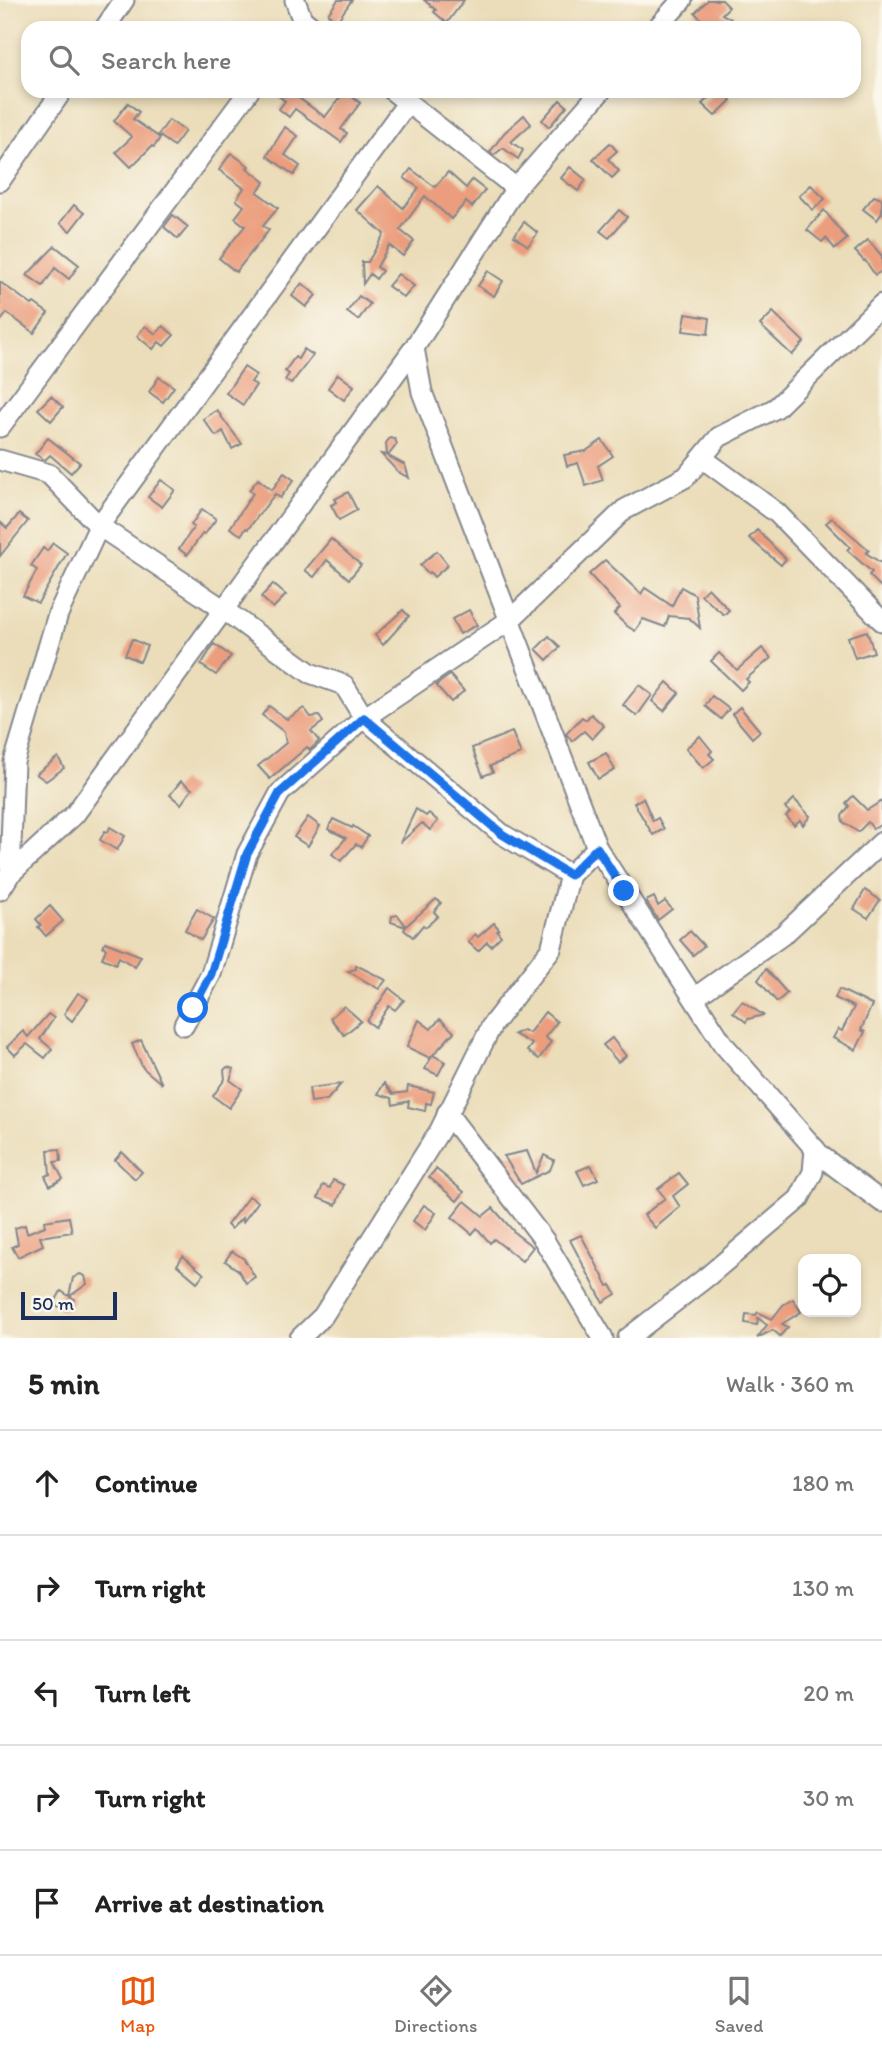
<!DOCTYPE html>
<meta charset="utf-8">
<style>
body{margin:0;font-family:Itim,sans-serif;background:#f6f6f6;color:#222}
.controls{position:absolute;right:21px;bottom:21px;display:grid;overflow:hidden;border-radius:14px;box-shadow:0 4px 10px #0003}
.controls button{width:63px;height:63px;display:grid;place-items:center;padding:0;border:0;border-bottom:2px solid #e0e0e0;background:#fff;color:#222;font:35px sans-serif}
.scale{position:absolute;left:21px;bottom:18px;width:96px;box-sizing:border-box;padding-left:7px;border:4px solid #1b2f5e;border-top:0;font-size:19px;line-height:24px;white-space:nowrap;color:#1b2f5e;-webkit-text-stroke:5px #fbf7ec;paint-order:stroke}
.stop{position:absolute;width:21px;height:21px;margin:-16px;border:5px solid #1a73e8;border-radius:50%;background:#fff}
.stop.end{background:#1a73e8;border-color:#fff;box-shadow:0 2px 7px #0008}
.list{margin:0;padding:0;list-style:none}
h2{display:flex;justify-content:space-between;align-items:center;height:91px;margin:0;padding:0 28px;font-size:30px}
h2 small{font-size:23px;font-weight:400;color:#767676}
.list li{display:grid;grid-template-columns:46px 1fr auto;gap:21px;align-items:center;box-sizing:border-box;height:105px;padding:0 28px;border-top:2px solid #e0e0e0}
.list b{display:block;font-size:26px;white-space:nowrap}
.list em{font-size:23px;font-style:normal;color:#767676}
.icon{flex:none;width:38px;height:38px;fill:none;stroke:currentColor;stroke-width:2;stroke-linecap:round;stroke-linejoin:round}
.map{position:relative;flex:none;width:882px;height:1338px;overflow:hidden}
.search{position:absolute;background:#fff;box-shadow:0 4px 10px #0003;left:21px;right:21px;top:21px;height:77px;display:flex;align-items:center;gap:18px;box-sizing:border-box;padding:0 24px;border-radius:21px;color:#767676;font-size:26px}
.sheet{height:616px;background:#fff}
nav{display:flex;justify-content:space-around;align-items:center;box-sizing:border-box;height:98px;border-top:2px solid #e0e0e0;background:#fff;font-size:19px;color:#767676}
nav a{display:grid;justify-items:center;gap:4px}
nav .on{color:#ea580c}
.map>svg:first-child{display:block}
</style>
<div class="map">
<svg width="882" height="1338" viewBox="0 0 882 1338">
<rect width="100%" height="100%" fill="#fbf7ec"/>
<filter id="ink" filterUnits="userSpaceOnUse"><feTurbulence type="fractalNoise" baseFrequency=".0143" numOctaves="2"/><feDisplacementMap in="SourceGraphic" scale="14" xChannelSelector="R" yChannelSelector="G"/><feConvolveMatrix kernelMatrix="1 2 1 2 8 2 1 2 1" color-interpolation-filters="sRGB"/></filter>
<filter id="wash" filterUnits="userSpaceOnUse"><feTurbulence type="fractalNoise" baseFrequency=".00686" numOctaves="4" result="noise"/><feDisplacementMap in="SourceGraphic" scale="28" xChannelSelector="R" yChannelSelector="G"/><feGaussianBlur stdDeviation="1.57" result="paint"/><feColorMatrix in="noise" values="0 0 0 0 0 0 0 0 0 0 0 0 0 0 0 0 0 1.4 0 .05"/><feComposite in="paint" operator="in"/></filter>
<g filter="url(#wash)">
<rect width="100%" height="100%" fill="#ebddb9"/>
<g id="blocks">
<g fill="#eb9d7d">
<path d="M338 0H352L337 21 328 14Z"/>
<path d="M424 0H464L447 23 434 12 436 10Z"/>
<path d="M708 0H722L729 7 722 14 731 19 733 28H723L714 22 709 27 695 13Z"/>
<path d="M272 91H289L325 117 345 91 360 103 341 129 347 133 341 142 295 109 289 117 279 109 285 101Z"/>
<path d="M715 91H722L731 100 715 116 702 104Z"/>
<path d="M560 100 567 106 549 127 542 120Z"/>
<path d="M128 103 139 112 133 119 160 138 154 147 152 146 131 167 116 152 132 137 114 121Z"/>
<path d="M524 115 531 124 511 142 523 150 518 159 503 148 494 155 490 152 504 133Z"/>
<path d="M169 120 185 131 174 146 158 135Z"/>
<path d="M285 127 298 136 285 155 300 166 294 175 267 156Z"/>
<path d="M610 143 617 151 608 159 619 171 612 178 593 159Z"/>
<path d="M231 153 249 166 247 168 265 182 257 192 278 208 263 226 269 230 236 272 219 258 245 226 235 218 244 206 236 200 244 188 219 170Z"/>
<path d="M570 167 586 180 578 191 561 178Z"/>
<path d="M411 169 435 187 448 172 466 188 472 180 485 190 472 207 466 202 451 219 425 196 400 230 414 241 403 256 389 245 377 267 382 271 376 279 370 274 363 284 362 262H368L384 234 357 210 378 186 403 208 419 188 404 178Z"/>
<path d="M811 185 825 199 813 210 799 196Z"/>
<path d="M874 196 882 199V213L877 220 863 209Z"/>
<path d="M74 205 84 213 70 231 60 223Z"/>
<path d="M619 210 627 217 609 238 600 231Z"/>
<path d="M824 210 847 239 835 249 826 238 822 242 807 230Z"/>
<path d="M173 215 188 227 178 239 164 227Z"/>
<path d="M524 222 538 233 528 246 514 236Z"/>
<path d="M868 240 882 256V271L875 275 865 260 864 261 855 251Z"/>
<path d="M55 246 79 265 69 279 55 268 43 286 27 275Z"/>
<path d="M488 271 503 281 494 296 478 286Z"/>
<path d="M398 274 414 286 404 298 388 286Z"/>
<path d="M0 282 32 305 34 303 48 313 34 333 7 313 0 322Z"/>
<path d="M302 283 316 295 306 307 292 296Z"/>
<path d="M359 296 370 304 358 320 347 312Z"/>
<path d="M773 312 804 342 792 355 760 325Z"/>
<path d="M686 314 710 318 708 334 683 331Z"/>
<path d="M145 326 156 334 163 326 174 335 164 346 159 342 153 349 137 336Z"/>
<path d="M304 349 313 355 291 384 285 380 289 374 285 371 295 357 298 359Z"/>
<path d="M244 367 256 375 251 382 256 385 243 405 226 393Z"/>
<path d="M338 374 354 386 344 400 328 388Z"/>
<path d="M159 377 174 387 163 402 149 392Z"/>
<path d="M51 396 63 407 51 421 38 409Z"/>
<path d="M217 410 223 419 242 444 232 449 223 431 216 436 203 419Z"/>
<path d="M48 438 80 463 71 473 50 455 45 460 35 454Z"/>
<path d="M390 438 395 439 397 444 388 456 405 465 409 478 398 472 381 454 387 455 386 443Z"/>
<path d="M602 440 613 456 598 466 603 480 586 486 578 463 567 466 564 455 586 451Z"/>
<path d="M284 473 294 480 280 498 275 494 248 529 246 528 241 535 230 528 253 493 249 490 258 479 272 490Z"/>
<path d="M161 480 175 490 162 507 148 497Z"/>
<path d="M348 492 357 510 339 520 331 505 337 502 335 499Z"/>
<path d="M202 509 216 519 205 534 203 533 187 555 179 549 194 527 191 525Z"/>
<path d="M19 514 28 521 0 556V522L7 528Z"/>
<path d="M832 518 869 550 866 553 881 563 882 562V588L869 575 872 572 847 550 850 547 826 523Z"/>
<path d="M757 530 786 559 781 565 749 538Z"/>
<path d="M331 539 361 565 349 579 327 560 314 577 305 570Z"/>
<path d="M53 543 67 553 38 603 23 596 37 570 31 566 43 548 47 551Z"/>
<path d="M437 551 448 565 434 577 430 572 428 574 420 565Z"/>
<path d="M605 560 641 594 645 588 672 606 681 587 695 595 700 628 689 618 669 616 665 627 643 619 635 631 627 626 614 614 620 608 589 574Z"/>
<path d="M273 584 286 595 273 608 261 597Z"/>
<path d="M708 588 729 610 724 615 701 595Z"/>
<path d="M403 610 409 616 383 645 375 635Z"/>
<path d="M469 610 477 625 460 634 452 619Z"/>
<path d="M867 631 874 652 855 658 848 637Z"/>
<path d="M549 636 560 647 547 660 536 649Z"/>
<path d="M132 639 147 646 140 662 125 655Z"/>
<path d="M214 644 231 656 216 675 201 665Z"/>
<path d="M762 648 771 658 746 679 749 682 741 690 711 661 719 653 737 670Z"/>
<path d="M450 675 464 691 451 702 436 685Z"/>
<path d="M667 682 679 693 664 711 652 701Z"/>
<path d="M639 685 652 695 637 716 623 705Z"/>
<path d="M712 696 729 709 721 719 705 706Z"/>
<path d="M269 706 287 719 304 708 311 717 319 716 323 722 311 731 319 741 310 750 307 747 270 779 258 766 286 743 284 732 262 715Z"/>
<path d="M740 707 760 731 752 738 732 714Z"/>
<path d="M591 714 604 726 592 739 584 731 572 741 566 734 582 717 586 720Z"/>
<path d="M512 732 521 754 490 766 493 772 483 776 472 748Z"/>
<path d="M700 736 712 751 709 754 714 759 703 768 686 748Z"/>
<path d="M606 753 615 770 598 779 589 762Z"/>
<path d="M58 757 64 768 46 781 36 774Z"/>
<path d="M181 781 192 789 181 804 170 795Z"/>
<path d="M853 796 867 810 882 801V824L873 829 868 822 858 832 843 822 842 816 849 806 846 803Z"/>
<path d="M643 798 653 821 658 818 664 829 653 835 634 803Z"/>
<path d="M794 799 810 816 803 825 800 820 794 825 786 816 790 812 785 808Z"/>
<path d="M416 809 426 816 429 813 438 821 430 830 422 823 400 843Z"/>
<path d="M308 817 320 826 308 846 294 837Z"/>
<path d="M333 819 352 828 353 826 368 836 361 847 356 844 341 861 332 854 346 838 328 829Z"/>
<path d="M110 827 125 836 117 850 100 840 105 831 108 832Z"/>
<path d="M865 890 880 900 868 918 854 909Z"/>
<path d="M654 897 658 906 665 901 672 909 658 920 646 901Z"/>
<path d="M436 899 441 903 434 912 438 916 426 927 423 925 413 937 404 930 406 927 391 922 392 916 398 915 406 926Z"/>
<path d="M50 906 63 921 46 936 38 927 41 925 36 919Z"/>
<path d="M197 909 214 919 201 940 185 930Z"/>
<path d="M494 923 499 929 497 931 501 936 491 946 487 942 478 951 468 942 475 934 478 937Z"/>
<path d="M690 931 704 946 693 955 680 940Z"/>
<path d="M105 942 141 956 135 967 119 957 116 964 102 958 106 949 103 946Z"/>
<path d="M356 965 386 980 379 989 348 971 356 969Z"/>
<path d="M766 969 787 993 777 1002 758 980Z"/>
<path d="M389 988 404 1000 395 1010 389 1006 375 1027 367 1021Z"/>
<path d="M839 989 872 1005 861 1030 865 1032 856 1050 833 1038 838 1029 842 1031 854 1007 835 998Z"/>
<path d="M78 993 88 999 72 1021 64 1014Z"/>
<path d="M742 1001 763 1015 748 1019 746 1022 733 1012Z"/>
<path d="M344 1006 361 1021 344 1035 330 1018Z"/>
<path d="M545 1012 557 1022 545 1037 551 1042 539 1059 527 1051 532 1044 514 1034 523 1030 529 1033Z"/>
<path d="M48 1014 54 1018 40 1039 52 1049 45 1058 27 1044 15 1055 7 1047 23 1031 28 1037Z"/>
<path d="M440 1019 454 1032 433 1055 445 1062 438 1075 425 1069 432 1056 430 1058 407 1047 419 1020 431 1029Z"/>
<path d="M612 1038 626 1056 618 1062 603 1045Z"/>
<path d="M141 1040 162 1084 143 1068 132 1044Z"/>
<path d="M227 1067 234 1069 230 1080 242 1089 229 1108 213 1096 225 1079 224 1070Z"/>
<path d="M384 1083 393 1094 407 1092 408 1086 434 1092 431 1104 426 1103 425 1111 408 1107 409 1101 393 1105 392 1098 378 1094Z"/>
<path d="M341 1084 327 1100 311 1102 309 1088Z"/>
<path d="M60 1149 61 1161 54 1162 63 1179 50 1186 45 1176 50 1174 48 1150Z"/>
<path d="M527 1151 536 1173 544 1155 554 1160 550 1170 521 1184 504 1156Z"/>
<path d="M122 1152 142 1172 135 1179 115 1160Z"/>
<path d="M591 1165 598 1179 584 1185 577 1171Z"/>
<path d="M436 1169 464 1192 457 1201 429 1177Z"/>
<path d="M679 1173 688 1184 673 1196 680 1207 655 1228 644 1215 665 1198 658 1189Z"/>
<path d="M333 1180 344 1185 336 1205 318 1198 323 1185 330 1188Z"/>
<path d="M249 1196 258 1202 243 1222 242 1218 231 1229 227 1225Z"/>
<path d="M465 1201 483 1216 493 1208 516 1234 533 1247 522 1261 494 1239 490 1243 477 1228 472 1234 452 1217Z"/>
<path d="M424 1205 436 1213 425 1230 413 1221Z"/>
<path d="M69 1217 72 1232 40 1237 43 1245 18 1257 12 1247 18 1244 15 1228 25 1225 27 1233 45 1226 44 1221Z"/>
<path d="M581 1235 608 1286 611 1285 616 1294 603 1302 570 1240Z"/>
<path d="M232 1251 244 1259 255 1277 246 1283 238 1270 225 1261Z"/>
<path d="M183 1256 204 1274 197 1282 177 1265Z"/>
<path d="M80 1274 85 1276 87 1284 70 1296 74 1299 67 1311 54 1304 61 1291 69 1296 73 1278Z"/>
<path d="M793 1299 801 1312 782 1324 788 1327 780 1336 773 1330 757 1338 767 1325 758 1318 757 1325 745 1323 746 1314 756 1315 758 1312 772 1319 783 1305Z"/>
</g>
</g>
</g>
<g filter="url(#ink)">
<use href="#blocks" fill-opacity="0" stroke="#83868c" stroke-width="2"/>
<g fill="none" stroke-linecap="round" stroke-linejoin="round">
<defs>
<g id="minor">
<path d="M295 0 302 19 313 28"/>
<path d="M105 28 124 0"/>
<path d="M657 28 682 0"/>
<path d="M393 91 516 188 414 348 422 392 597 848 723 1044 821 1156 882 1202"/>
<path d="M0 181 62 91"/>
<path d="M516 188 601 91"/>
<path d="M0 427 249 91"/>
<path d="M702 458 777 513 882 621"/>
<path d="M0 460 49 474 99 526 223 609 310 673 344 685 364 718 502 834 570 875"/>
<path d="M10 874 14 762 58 614 99 526 408 102"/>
<path d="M0 890 10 874 75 814 414 348"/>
<path d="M694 998 784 934 882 842"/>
<path d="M184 1025 211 974 247 854 280 793 364 718 510 620 624 510 686 477 719 437 776 408 882 304"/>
<path d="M447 1113 544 1240 603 1338"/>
<path d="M300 1338 323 1316 440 1130 492 1025 551 949 570 875 597 848"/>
<path d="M628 1338 708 1276 799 1199 813 1172 815 1149"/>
</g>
</defs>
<use href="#minor" stroke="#83868c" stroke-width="23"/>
<use href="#minor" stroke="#fff" stroke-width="19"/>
</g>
</g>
<g fill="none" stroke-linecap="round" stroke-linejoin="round" filter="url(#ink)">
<path stroke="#1a73e8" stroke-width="9" d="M193 1008 211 974 247 854 280 793 364 718 502 834 570 875 597 848 624 891"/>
</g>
</svg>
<div class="controls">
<button><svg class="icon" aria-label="locate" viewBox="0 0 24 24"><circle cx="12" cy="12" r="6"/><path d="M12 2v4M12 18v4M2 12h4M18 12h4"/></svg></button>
</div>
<div class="scale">50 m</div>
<div class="stop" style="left:193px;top:1008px"></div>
<div class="stop end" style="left:624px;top:891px"></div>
<div class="search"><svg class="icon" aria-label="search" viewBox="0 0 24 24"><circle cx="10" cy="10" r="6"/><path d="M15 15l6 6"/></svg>Search here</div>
</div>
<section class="sheet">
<h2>5 min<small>Walk · 360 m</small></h2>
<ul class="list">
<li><svg class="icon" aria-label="ahead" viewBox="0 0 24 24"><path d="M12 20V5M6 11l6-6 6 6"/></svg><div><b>Continue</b></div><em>180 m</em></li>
<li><svg class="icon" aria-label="right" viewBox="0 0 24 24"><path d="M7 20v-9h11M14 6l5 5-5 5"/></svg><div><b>Turn right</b></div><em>130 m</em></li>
<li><svg class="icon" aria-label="left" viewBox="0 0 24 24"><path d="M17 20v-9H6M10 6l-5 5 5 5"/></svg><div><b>Turn left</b></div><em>20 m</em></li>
<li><svg class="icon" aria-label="right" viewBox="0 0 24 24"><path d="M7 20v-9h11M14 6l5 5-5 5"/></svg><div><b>Turn right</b></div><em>30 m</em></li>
<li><svg class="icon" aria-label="arrive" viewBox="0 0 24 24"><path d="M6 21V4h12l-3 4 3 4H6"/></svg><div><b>Arrive at destination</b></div></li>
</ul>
</section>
<nav>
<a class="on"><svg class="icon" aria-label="map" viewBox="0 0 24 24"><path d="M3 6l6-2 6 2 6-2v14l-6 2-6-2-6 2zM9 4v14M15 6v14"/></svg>Map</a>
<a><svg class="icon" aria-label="directions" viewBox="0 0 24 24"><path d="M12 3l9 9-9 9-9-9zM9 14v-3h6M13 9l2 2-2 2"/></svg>Directions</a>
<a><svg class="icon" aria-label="saved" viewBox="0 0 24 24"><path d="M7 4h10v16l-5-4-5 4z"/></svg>Saved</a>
</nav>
